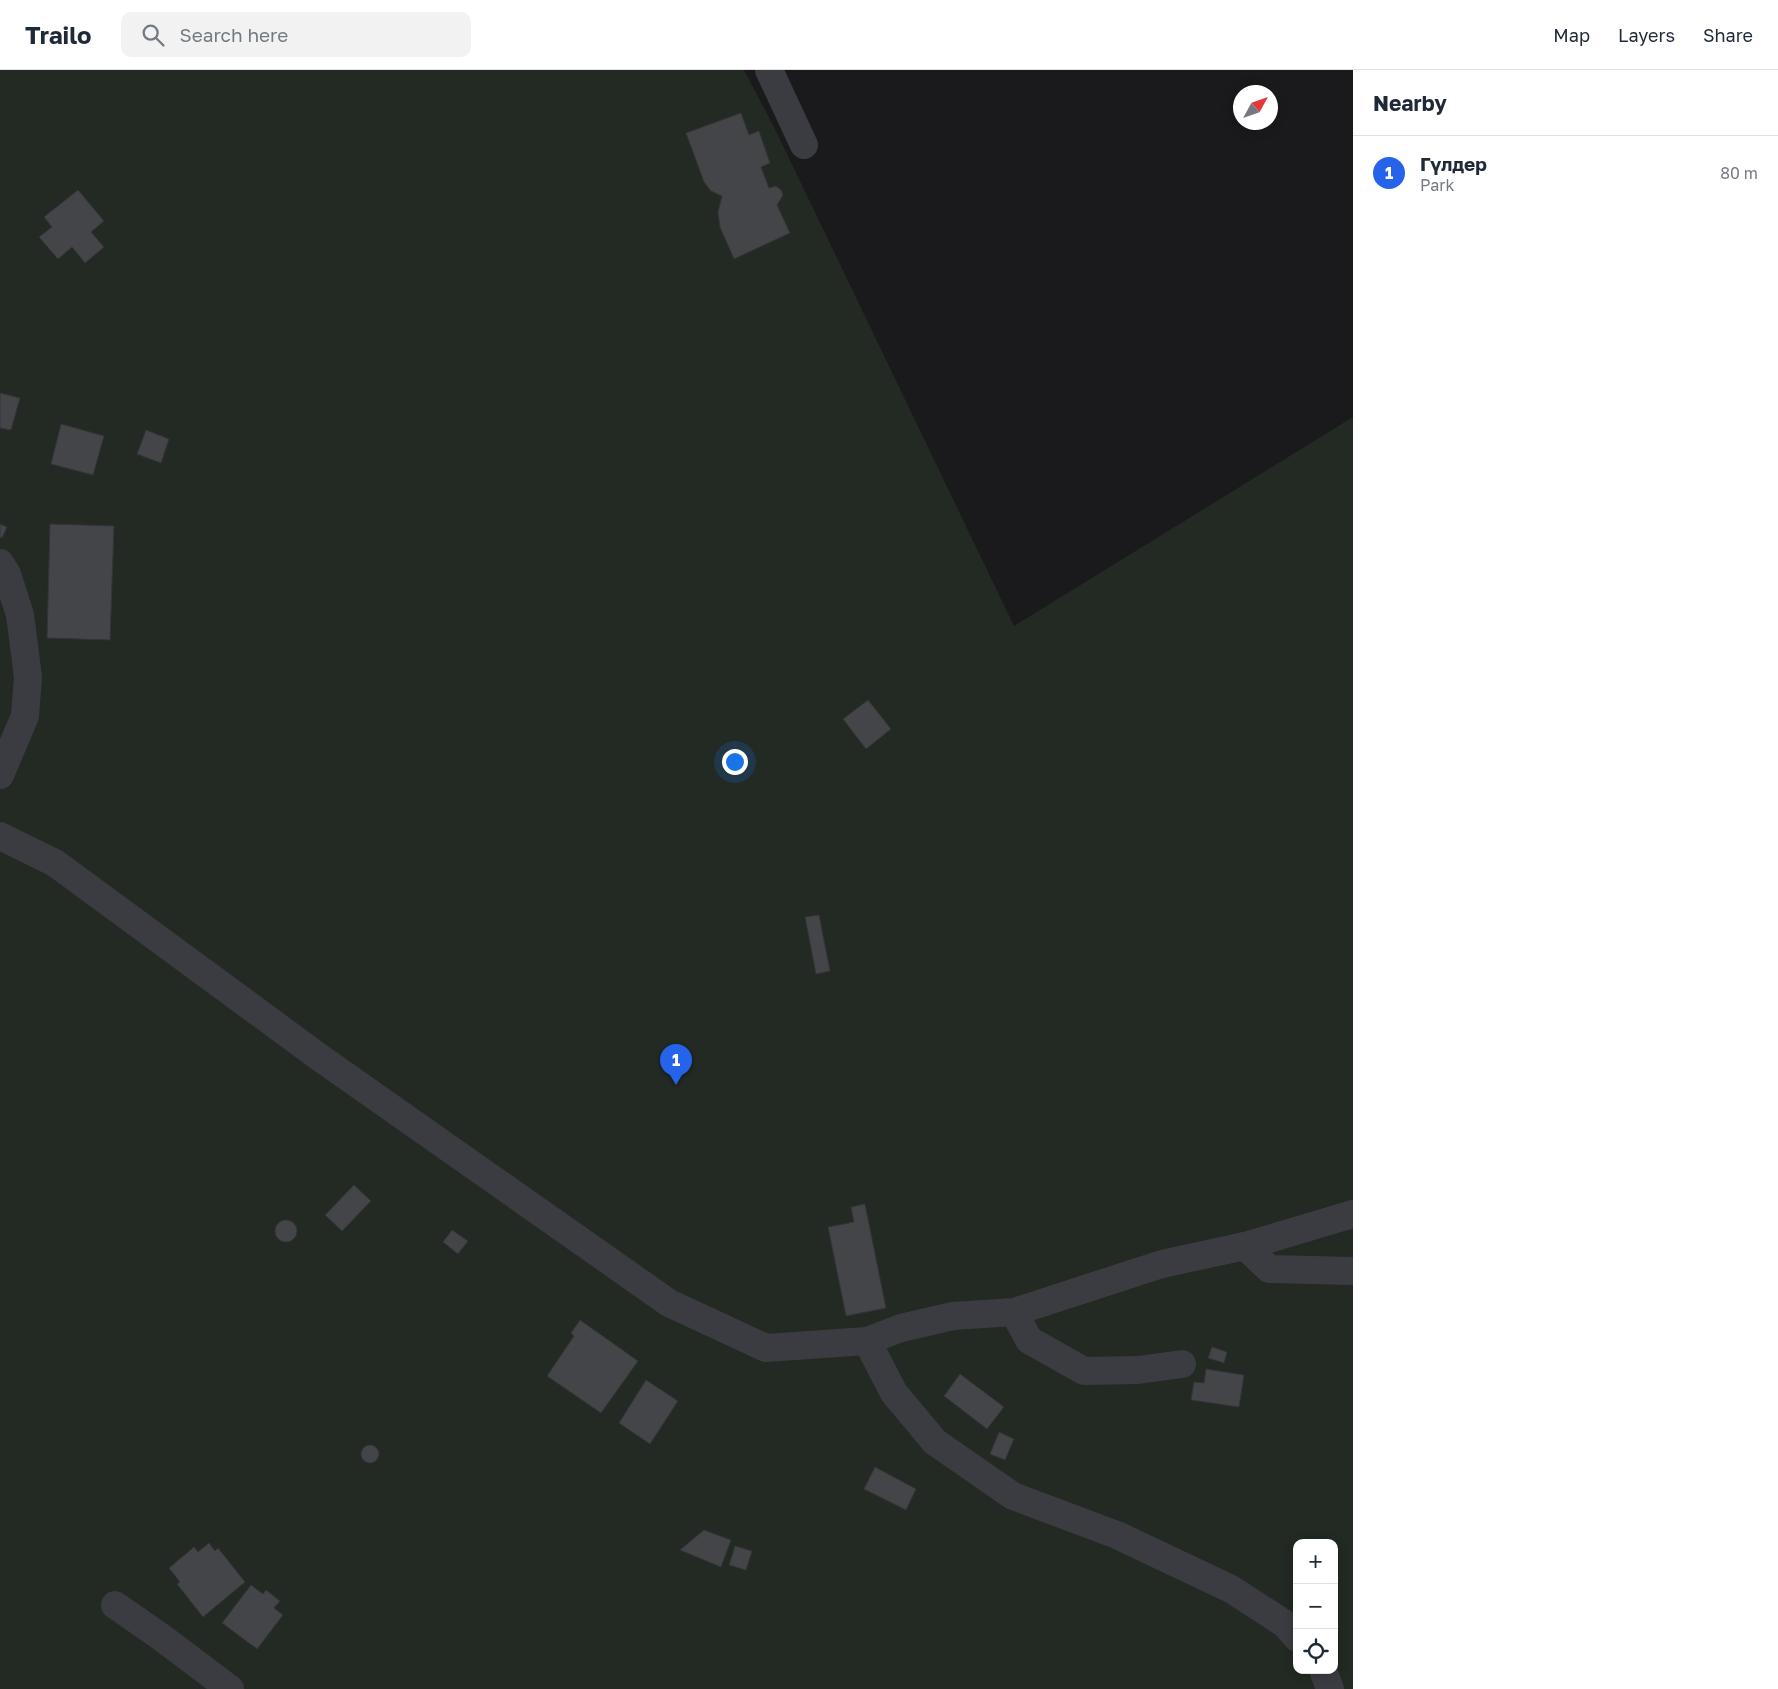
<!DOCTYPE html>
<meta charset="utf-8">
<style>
body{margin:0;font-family:"Golos Text",sans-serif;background:#f2f2f3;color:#1f2937}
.controls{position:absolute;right:15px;bottom:15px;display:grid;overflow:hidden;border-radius:10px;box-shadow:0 2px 12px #0003}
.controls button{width:45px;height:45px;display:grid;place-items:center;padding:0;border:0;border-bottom:1px solid #e0e1e3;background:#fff;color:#1f2937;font:25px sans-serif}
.compass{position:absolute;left:1233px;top:15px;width:45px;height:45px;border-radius:50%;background:#fff;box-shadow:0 2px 12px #0003;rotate:50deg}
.you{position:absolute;left:734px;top:691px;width:18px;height:18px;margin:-12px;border:4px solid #fff;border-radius:50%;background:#1a73e8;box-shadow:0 0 0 8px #1a73e833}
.badge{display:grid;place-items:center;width:32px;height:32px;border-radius:50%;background:#2563eb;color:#fff;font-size:16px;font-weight:700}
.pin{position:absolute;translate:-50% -41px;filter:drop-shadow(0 1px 2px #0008)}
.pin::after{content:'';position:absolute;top:26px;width:18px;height:15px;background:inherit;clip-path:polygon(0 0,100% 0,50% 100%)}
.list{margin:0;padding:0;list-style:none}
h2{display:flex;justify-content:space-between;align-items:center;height:65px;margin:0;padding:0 20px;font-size:21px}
h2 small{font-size:16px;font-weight:400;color:#747a83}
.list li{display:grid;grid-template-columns:32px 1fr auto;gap:15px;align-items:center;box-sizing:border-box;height:75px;padding:0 20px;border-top:1px solid #e0e1e3}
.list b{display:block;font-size:19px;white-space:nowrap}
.list p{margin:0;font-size:16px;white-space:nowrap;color:#747a83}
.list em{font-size:16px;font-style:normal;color:#747a83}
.icon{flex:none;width:28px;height:28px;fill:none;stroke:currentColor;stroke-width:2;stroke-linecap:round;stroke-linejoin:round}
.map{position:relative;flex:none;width:1353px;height:1619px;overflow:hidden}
header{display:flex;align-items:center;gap:30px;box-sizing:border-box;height:70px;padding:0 25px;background:#fff;border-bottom:1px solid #e0e1e3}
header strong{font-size:24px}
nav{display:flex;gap:28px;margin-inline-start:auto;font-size:18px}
.search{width:350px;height:45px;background:#f2f2f3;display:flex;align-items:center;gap:12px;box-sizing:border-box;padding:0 18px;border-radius:10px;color:#747a83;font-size:19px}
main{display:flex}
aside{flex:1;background:#fff}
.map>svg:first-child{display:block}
</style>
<header>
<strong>Trailo</strong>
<div class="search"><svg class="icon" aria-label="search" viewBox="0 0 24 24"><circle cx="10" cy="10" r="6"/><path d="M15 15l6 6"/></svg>Search here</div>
<nav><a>Map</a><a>Layers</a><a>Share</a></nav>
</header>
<main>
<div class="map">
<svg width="1353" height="1619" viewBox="0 0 1353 1619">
<rect width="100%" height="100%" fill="#1a1a1c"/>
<path fill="#222a23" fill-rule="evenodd" d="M0 0H744L774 57 1014 556 1353 347V1619H0ZM1297 1473H1334V1600H1297Z"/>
<g fill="#444549" stroke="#343438">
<path d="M741 43 749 65 759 61 770 93 761 97 769 118 776 116 781 120 783 125 777 135 790 163 734 189 720 157 718 142 722 126 711 121 704 112 686 63Z"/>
<path d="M78 120 104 151 91 162 104 177 85 193 72 177 58 189 39 167 52 157 44 147Z"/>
<path d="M0 323 20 328 11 360 0 358Z"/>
<path d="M61 354 104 366 93 405 51 394Z"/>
<path d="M146 360 169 369 161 393 137 384Z"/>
<path d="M0 454 7 457 2 468 0 467Z"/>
<path d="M50 454 114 456 110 570 47 568Z"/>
<path d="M868 630 891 659 866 679 843 649Z"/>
<path d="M819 845 830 901 816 904 805 847Z"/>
<path d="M354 1115 371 1131 342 1161 325 1145Z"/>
<path d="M865 1134 886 1238 846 1246 828 1157 854 1152 851 1137Z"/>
<circle cx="286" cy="1161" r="11"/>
<path d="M452 1160 468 1171 458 1184 443 1172Z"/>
<path d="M580 1250 638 1291 601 1343 547 1306 574 1266 571 1263Z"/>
<path d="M1212 1277 1227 1282 1224 1293 1208 1288Z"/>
<path d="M1206 1299 1244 1305 1239 1337 1191 1330 1194 1312 1204 1313Z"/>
<path d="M960 1304 1004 1337 987 1359 944 1326Z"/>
<path d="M646 1310 678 1331 650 1374 619 1353Z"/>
<path d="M999 1362 1014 1369 1005 1390 990 1384Z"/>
<circle cx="370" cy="1384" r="9"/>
<path d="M875 1397 916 1419 906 1440 864 1419Z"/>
<path d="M704 1460 731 1470 721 1497 680 1480Z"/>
<path d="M209 1473 215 1481 218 1478 245 1512 203 1547 177 1514 180 1512 169 1498 194 1477 198 1482Z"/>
<path d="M735 1476 752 1481 746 1500 729 1495Z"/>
<path d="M251 1515 263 1524 266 1520 280 1531 274 1538 283 1545 257 1579 222 1553Z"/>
</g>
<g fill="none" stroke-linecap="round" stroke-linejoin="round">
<g stroke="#3b3c41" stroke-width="28">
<path d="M769 0 804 75"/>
<path d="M0 493 7 504 20 545 28 607 25 646 0 705"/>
<path d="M0 766 55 793 319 987 669 1233 766 1278 867 1271 901 1258 953 1246 1014 1242 1162 1194 1245 1176 1353 1144"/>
<path d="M1245 1176 1269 1199 1353 1201"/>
<path d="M1014 1242 1029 1270 1084 1301 1138 1300 1182 1294"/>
<path d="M867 1271 894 1323 935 1372 1013 1426 1117 1465 1231 1519 1285 1554 1297 1568"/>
<path d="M115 1535 161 1567 230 1619"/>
<path d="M1323 1600 1330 1619"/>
</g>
</g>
</svg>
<div class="controls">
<button>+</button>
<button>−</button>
<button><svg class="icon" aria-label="locate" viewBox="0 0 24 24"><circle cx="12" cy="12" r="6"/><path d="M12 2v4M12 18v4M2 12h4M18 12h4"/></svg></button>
</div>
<svg class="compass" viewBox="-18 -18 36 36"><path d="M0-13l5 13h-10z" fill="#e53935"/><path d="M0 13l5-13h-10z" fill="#747a83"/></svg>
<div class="you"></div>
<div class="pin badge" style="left:676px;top:1015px">1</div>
</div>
<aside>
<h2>Nearby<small></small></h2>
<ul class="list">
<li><span class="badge">1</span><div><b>Гүлдер</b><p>Park</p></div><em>80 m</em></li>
</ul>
</aside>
</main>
